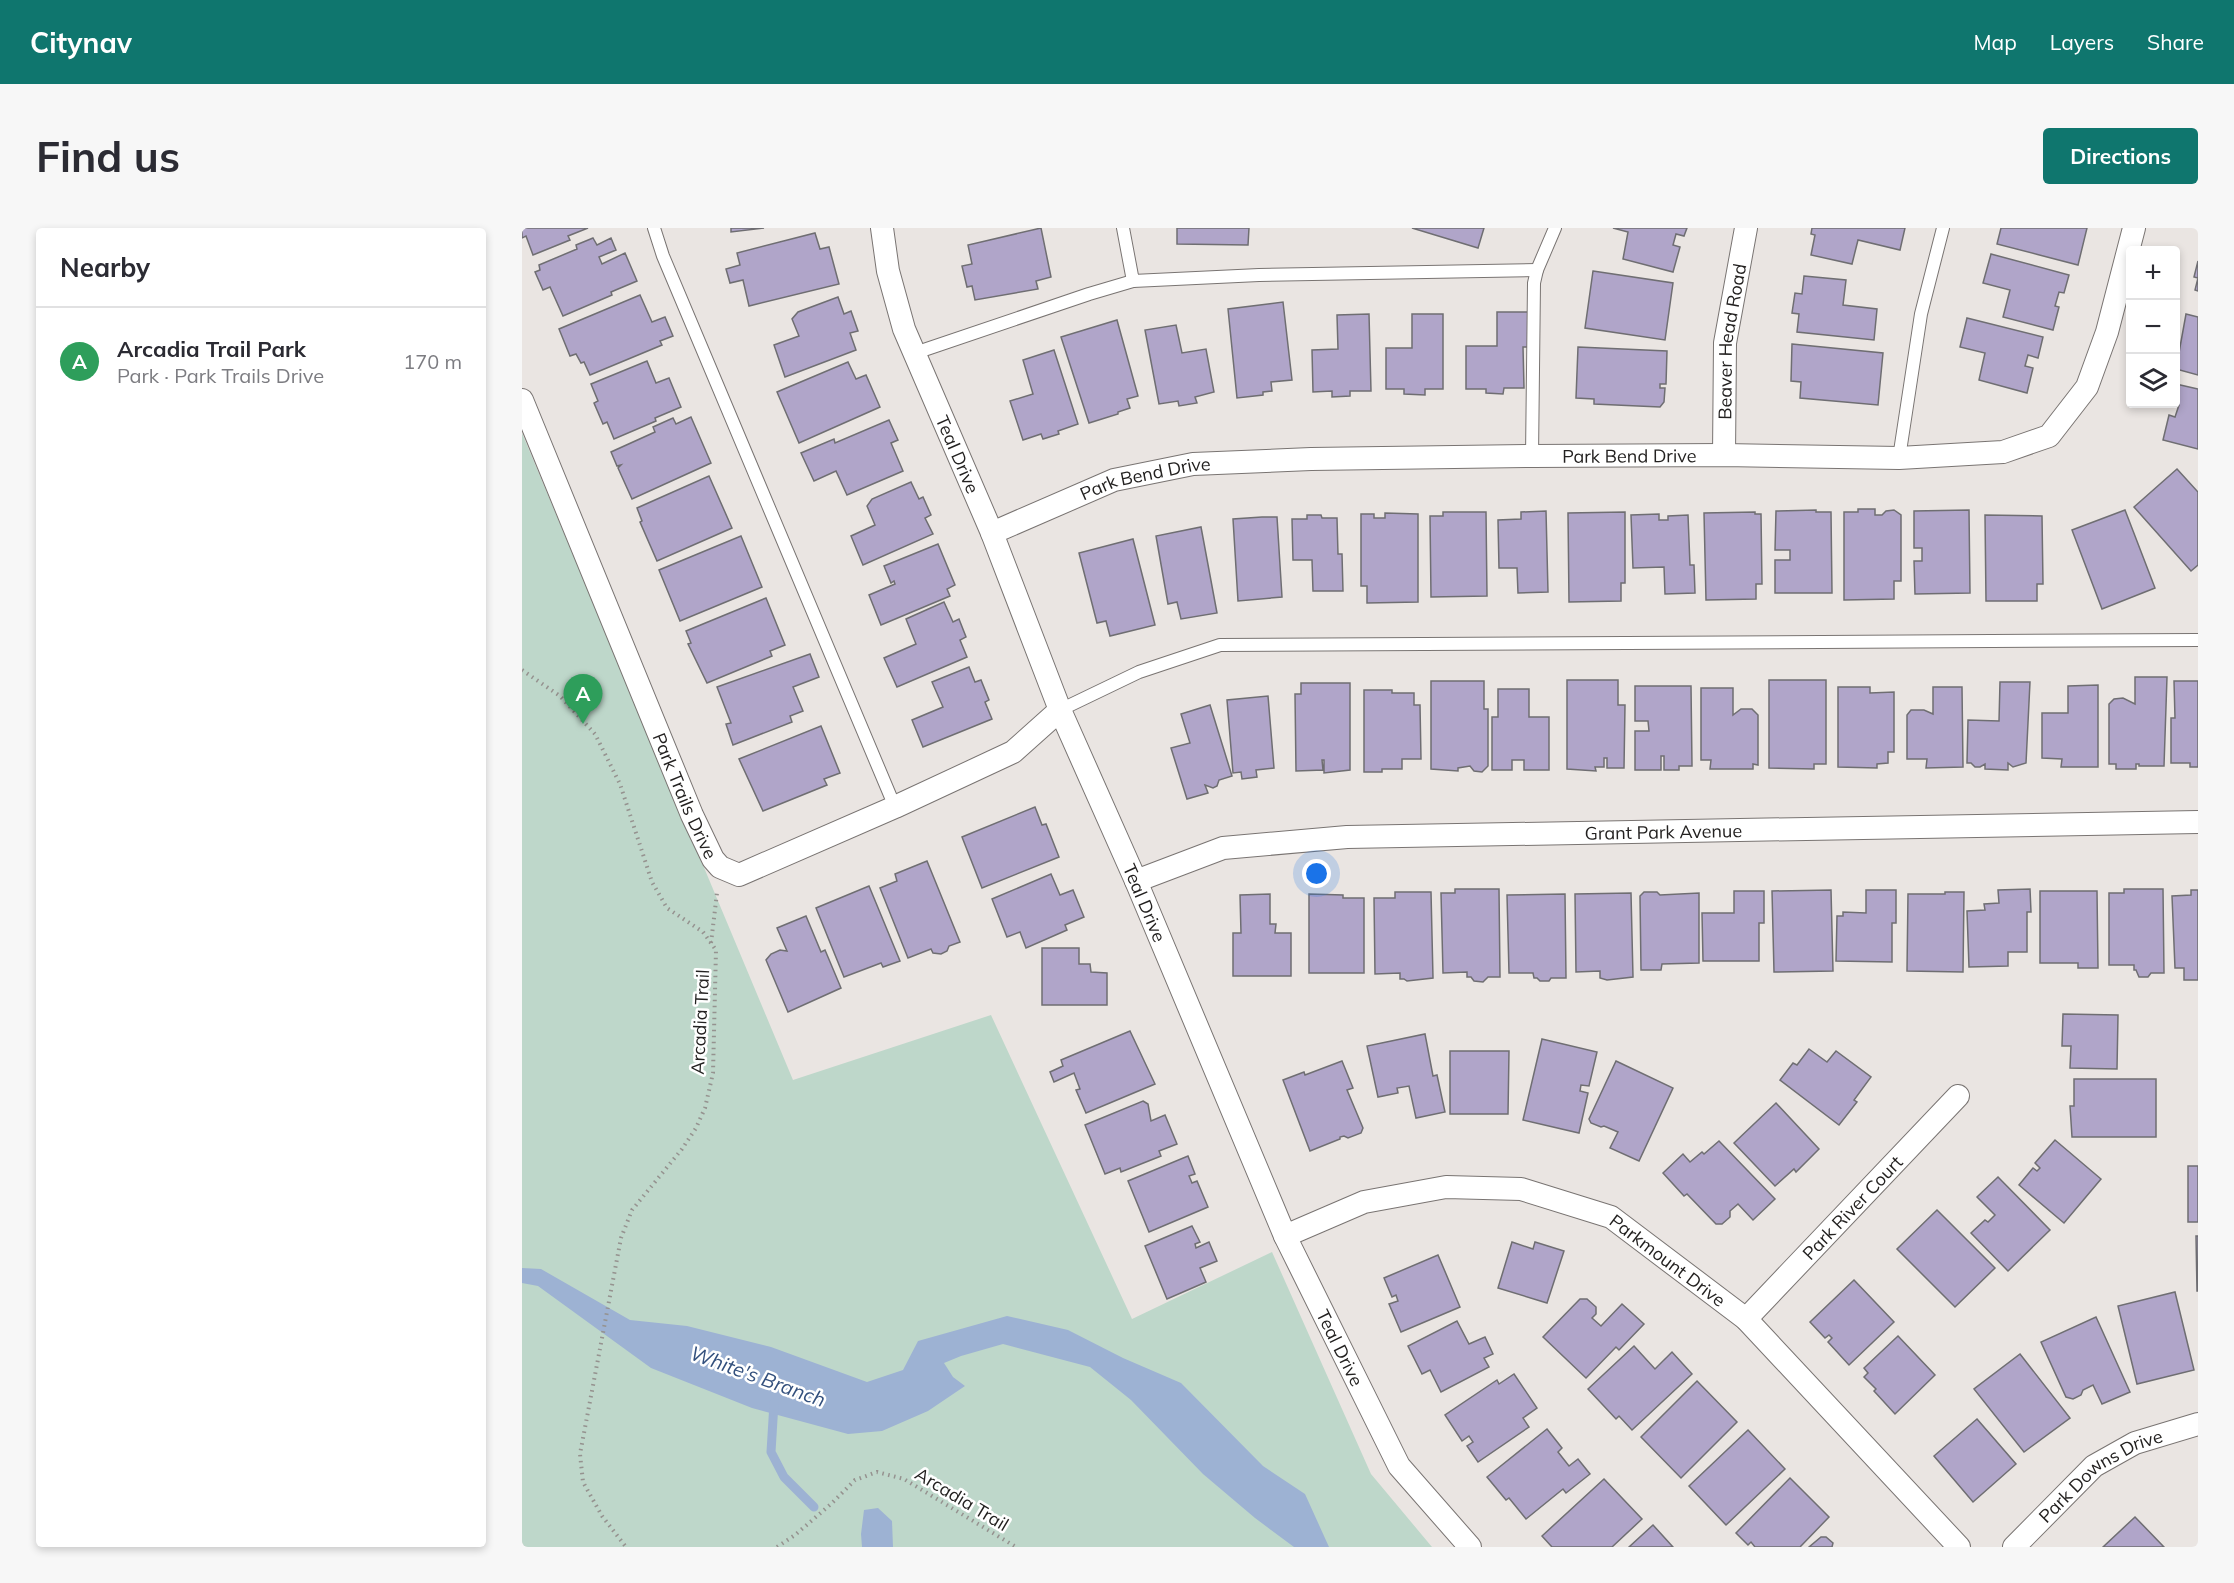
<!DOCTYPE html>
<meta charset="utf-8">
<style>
body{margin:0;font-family:Mulish,sans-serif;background:#f7f7f7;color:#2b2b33}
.controls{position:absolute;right:18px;top:18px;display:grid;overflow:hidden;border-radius:6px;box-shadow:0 3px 9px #0003}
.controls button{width:54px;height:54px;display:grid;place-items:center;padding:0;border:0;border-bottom:2px solid #e1e1e2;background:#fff;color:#2b2b33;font:30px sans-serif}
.you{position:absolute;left:795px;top:646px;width:21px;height:21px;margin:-15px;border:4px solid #fff;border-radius:50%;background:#1a73e8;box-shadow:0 0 0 9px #1a73e833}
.badge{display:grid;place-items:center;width:39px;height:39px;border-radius:50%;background:#0f766e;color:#fff;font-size:20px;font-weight:700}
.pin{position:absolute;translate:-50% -50px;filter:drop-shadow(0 2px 3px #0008)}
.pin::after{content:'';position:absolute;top:32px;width:21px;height:18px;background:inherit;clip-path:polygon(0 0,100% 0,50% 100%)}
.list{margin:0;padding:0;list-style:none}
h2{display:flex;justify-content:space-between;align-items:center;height:78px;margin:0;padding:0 24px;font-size:26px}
h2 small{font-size:20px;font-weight:400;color:#7c7c81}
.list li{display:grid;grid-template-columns:39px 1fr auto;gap:18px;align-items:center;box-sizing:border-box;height:108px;padding:0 24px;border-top:2px solid #e1e1e2}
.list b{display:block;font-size:22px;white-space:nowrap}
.list p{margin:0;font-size:20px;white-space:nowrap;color:#7c7c81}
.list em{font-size:20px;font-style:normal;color:#7c7c81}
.icon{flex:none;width:33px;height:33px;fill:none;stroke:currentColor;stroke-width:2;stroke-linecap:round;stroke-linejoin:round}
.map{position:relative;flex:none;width:1676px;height:1319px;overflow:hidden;border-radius:6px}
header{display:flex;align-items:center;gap:36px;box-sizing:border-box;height:84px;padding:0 30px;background:#0f766e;color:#fff}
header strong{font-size:28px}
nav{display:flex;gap:33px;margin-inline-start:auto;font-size:21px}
.intro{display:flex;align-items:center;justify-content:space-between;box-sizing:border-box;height:144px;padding:0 36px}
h1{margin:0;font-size:42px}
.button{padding:15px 27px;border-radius:6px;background:#0f766e;color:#fff;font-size:21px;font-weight:700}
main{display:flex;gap:36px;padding:0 36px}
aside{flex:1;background:#fff;border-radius:6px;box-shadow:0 3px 9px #0003}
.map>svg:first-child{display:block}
</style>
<header>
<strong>Citynav</strong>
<nav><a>Map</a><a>Layers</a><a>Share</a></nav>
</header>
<div class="intro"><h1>Find us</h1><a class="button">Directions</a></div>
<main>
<aside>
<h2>Nearby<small></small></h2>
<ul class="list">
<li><span class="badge" style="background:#2e9e5b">A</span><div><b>Arcadia Trail Park</b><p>Park · Park Trails Drive</p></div><em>170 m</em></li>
</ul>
</aside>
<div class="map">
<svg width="1676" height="1319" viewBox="0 0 1676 1319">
<rect width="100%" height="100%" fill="#eae5e2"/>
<path fill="#bed7ca" d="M0 205 271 852 469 787 610 1091 750 1024 849 1246 910 1319H0Z"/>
<g fill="#9db2d3">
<path d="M0 1040 19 1041 108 1092 165 1098 249 1119 345 1154 381 1142 396 1113 485 1088 546 1102 601 1130 659 1155 741 1238 783 1266 807 1319H772L733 1290 681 1246 609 1172 568 1139 481 1116 439 1128 422 1135 431 1149 443 1158 406 1183 360 1203 326 1206 230 1180 129 1140 16 1058 0 1055Z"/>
<path d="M356 1280 370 1293 371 1319H340L339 1306 342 1282Z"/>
</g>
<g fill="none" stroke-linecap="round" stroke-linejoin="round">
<path stroke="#9db2d3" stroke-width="9" d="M252 1175 249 1224 262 1249 292 1279"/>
</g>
<g fill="#b0a5c9" stroke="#6f6e72" stroke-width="1.5">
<path d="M0 0H66L46 8 48 12 11 27 4 8 0 10Z"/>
<path d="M209 0H242L209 4Z"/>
<path d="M519 0 529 49 514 53 516 61 453 72 450 58 445 59 440 38 450 36 446 17Z"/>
<path d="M655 0H727L726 17 655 16Z"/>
<path d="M890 0H962L956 20Z"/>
<path d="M1091 0H1165L1162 8 1154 6 1151 17 1158 19 1151 44 1101 31 1106 4Z"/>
<path d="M1290 0H1383L1378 22 1336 12 1330 36 1289 27 1293 7 1289 6Z"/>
<path d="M1479 0H1565L1556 37 1475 16Z"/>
<path d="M293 5 298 21 307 19 317 56 227 78 221 52 208 55 204 41 218 37 215 25Z"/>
<path d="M71 10 75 17 89 10 94 22 77 29 80 36 103 25 115 53 89 64 90 67 41 88 28 59 21 62 13 44 18 42 17 37 55 21 54 17Z"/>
<path d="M1469 26 1547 47 1542 65 1537 64 1533 78 1537 79 1531 102 1481 89 1488 62 1461 55Z"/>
<path d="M1676 33V63L1673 62 1676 50 1672 49Z"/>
<path d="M1071 43 1151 55 1143 112 1063 100Z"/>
<path d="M1282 48 1324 52 1321 77 1355 81 1352 112 1275 104 1277 86 1270 85 1273 65 1280 66Z"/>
<path d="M118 67 130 94 143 89 151 108 138 113 140 117 68 147 62 134 59 135 54 126 48 128 37 101Z"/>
<path d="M316 69 322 86 329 83 336 103 328 105 334 122 263 149 252 117 277 108 270 91 276 84Z"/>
<path d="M761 74 770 152 749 154 750 163 741 164V167L715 170 706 81Z"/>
<path d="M975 84H1006V119H1001L1002 160H982L981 166 964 165V161H944V118H975Z"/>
<path d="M847 86 849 163H828V168L810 169V163L791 164 790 122 816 121 815 87Z"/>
<path d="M890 86H921V161H903V167L882 166V161H864V120H890Z"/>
<path d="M1664 86 1676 89V147L1654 141Z"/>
<path d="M1445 90 1521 109 1516 130 1506 127 1503 138 1511 140 1505 165 1457 152 1463 125 1438 119Z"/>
<path d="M595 92 616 168 605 171 608 180 596 184V186L567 195 539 109Z"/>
<path d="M654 97 660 125 684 121 692 164 673 169 675 175 657 178 656 173 637 176 623 102Z"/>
<path d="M1270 116 1361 125 1356 177 1278 170 1279 154 1269 153Z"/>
<path d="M1056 119 1145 123 1144 156H1138V160H1143L1142 174 1138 179 1072 176V171L1054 170Z"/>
<path d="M532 122 556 196 536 203 537 206 521 211 519 206 501 212 488 173 511 166 501 132Z"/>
<path d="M125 133 134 155 147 150 159 179 133 190 134 193 92 211 85 194 81 196 72 175 76 173 69 156Z"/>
<path d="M326 134 334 151 344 147 358 179 277 215 255 164Z"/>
<path d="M1654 156 1676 161V221L1641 212 1647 187 1653 189 1657 177 1652 176Z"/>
<path d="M169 189 189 235 110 271 96 240 99 237 95 238 89 224 133 204 131 199 151 190 154 196Z"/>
<path d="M367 192 376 212 369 215 381 243 325 267 314 243 292 253 279 225 312 211 313 215Z"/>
<path d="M1655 241 1676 264V337L1669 343 1612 279Z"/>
<path d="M187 248 210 300 135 333 118 294 120 293 115 280Z"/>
<path d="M389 254 397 271 401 269 409 287 403 290 411 306 341 337 329 308 353 297 345 278 350 271Z"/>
<path d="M1336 281H1353V287H1360L1364 283 1372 282 1379 287V353H1372V371L1322 372V284H1336Z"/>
<path d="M1294 282V284H1309L1310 365H1253V332H1268V322H1253L1254 283Z"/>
<path d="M1447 282 1448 365 1393 366 1392 333H1400V320H1392V283Z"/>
<path d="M1603 282 1633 360 1580 381 1550 302Z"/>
<path d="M1024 283 1026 364 996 365 995 340H977L976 292 999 291V284Z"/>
<path d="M921 284H964L965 368 909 369 908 288H921Z"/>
<path d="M1103 284V355H1099V373L1047 374 1046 285Z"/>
<path d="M1233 284V286H1239L1240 356H1234V371L1184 372 1182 285Z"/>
<path d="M863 285 896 286V374L845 375V358H839V286H852V290H863Z"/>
<path d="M1137 286V292H1146V288L1166 287 1168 337H1172L1173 365 1143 366 1142 339 1111 340 1109 287Z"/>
<path d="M785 287H799L800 290H815L816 326H820L821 363H791L790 332H771L770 291H785Z"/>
<path d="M1463 287 1520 288 1521 356H1515V373H1464Z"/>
<path d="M740 289H755L760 369 716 373 711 291Z"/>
<path d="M679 299 695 385 659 391 655 374 646 376 634 308Z"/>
<path d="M219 308 240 359 158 393 137 342Z"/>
<path d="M611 311 633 397 588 408 584 393 575 395 557 325Z"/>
<path d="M416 316 433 357 425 361 428 368 359 397 347 367 373 356 372 353 369 355 362 338Z"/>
<path d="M244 370 263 417 248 423 250 428 185 455 166 416 169 415 164 403Z"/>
<path d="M422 374 431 394 437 391 444 409 438 412 445 429 375 459 362 430 394 416 384 391Z"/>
<path d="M288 426 297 449 271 459 281 483 268 488 270 494 211 517 204 496 209 495 195 459Z"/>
<path d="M447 439 453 454 459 452 467 472 463 474 470 491 401 519 390 492 421 479 410 454Z"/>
<path d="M1613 449H1645L1642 538H1617V536H1614V541H1594V536H1587V476L1592 471 1601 470 1613 476Z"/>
<path d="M1045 452H1096V477H1103L1102 540H1085V530H1082V539H1073L1074 543 1045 541Z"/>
<path d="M1247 452H1304V536H1292V541L1247 540Z"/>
<path d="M909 453H962V481H966V538L960 544 952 543 948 538 936 540V543L909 541Z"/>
<path d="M1652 453H1676V539H1668V535H1649V490H1653Z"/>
<path d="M1478 454H1508L1504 535 1491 539 1486 535V542L1463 541V536L1458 539H1453L1449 535H1445L1446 492 1477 493Z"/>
<path d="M779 455H828V542L802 545V532H800L801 542 774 543 773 466H779Z"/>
<path d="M1576 457V539H1539L1540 531 1520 530V485H1546V458Z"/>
<path d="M1113 458H1169L1170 538H1157V542H1142V528H1139V542H1113V503H1127L1126 493H1113Z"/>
<path d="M1316 459H1348V465L1372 464V524H1366V535L1355 536V540L1316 539Z"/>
<path d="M1411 459H1440L1441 539 1404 540 1405 531H1385V487L1389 482H1402L1411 486Z"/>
<path d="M1179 460H1211V487L1219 481H1230L1236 487V537L1231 536V541H1188L1189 532H1179Z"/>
<path d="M976 461H1007V489H1027V542H1002V532H990V542H970V489H976Z"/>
<path d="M842 462H870V465H892V477H898L899 531H880V541H860V544H842Z"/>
<path d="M746 468 752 540 734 542 735 549 720 551 719 544 711 545 705 472Z"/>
<path d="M688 477 710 548 697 552 695 558 691 560 683 557 686 565 665 571 649 520 668 515 659 486Z"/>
<path d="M299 498 318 545 302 551 305 557 241 583 217 531Z"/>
<path d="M513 579 520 597 524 596 537 629 460 660 440 609Z"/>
<path d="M405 633 438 714 427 718 425 723 419 726 411 725 409 721 386 730 358 660 375 653 373 646Z"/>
<path d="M529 646 538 667 551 662 562 689 543 697 545 702 504 720 498 704 485 709 470 671Z"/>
<path d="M347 658 378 733 361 739 359 735 322 749 294 680Z"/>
<path d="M933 661H977L978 749H966L961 754 952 753 949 749H945V744L921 745 919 665H933Z"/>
<path d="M1508 661 1509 684H1505V724H1486V738L1447 739 1445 683 1463 682 1462 676 1477 675 1476 662Z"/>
<path d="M1602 661H1641L1642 745H1629L1626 749H1617L1614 742H1612V737H1587V665H1602Z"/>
<path d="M1309 662 1311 743 1252 744 1250 663Z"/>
<path d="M1344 662H1374V695H1370V734L1314 733 1315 688H1321V684L1344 685Z"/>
<path d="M1669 662H1676V752H1662V740H1653L1650 668 1669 667Z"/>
<path d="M1212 663H1242V695H1237V733H1181L1180 685H1212Z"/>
<path d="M1518 663H1575L1576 740H1556V735H1518Z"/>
<path d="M873 664H909L911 750 885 753 882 751H878V745L853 746 852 670H873Z"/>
<path d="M1122 664H1135L1138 667 1177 665V735L1140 736 1139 742H1119L1118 668Z"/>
<path d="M1423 664H1442L1441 744 1385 743 1386 666H1423Z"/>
<path d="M1109 665 1111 749 1085 752 1078 750V743L1054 744 1053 666Z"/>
<path d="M748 666V696H754L753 705H769V748H711V705H719L718 667Z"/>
<path d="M787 666 821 667V670H842V745H787Z"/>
<path d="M1043 666 1044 750H1029L1027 753H1018L1015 750H1012L1011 745H987L985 667Z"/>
<path d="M284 688 299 724 303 722 319 760 266 784 244 732 249 726 258 722 265 723 255 700Z"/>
<path d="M520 720H557V736H568L569 744 585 745V777H520Z"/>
<path d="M1541 786 1596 787 1595 841 1548 840 1549 818H1540Z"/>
<path d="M608 803 633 856 564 885 554 862 558 861 552 845 532 854 528 844 541 838 539 832Z"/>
<path d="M903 806 911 848 915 847 923 884 894 890 887 858 875 860 876 865 856 869 845 818Z"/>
<path d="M1020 811 1075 824 1067 858 1059 857 1058 863 1066 865 1057 905 1001 892Z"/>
<path d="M1287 821 1305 834 1314 823 1349 849 1332 872 1335 874 1317 897 1258 852 1271 835 1275 837Z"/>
<path d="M928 823H987L986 886H928Z"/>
<path d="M820 833 831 860 825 862 841 900 839 905 826 910 822 908 818 909V911L788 923 761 852 782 844 783 847Z"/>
<path d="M1094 833 1151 860 1117 933 1088 920 1096 904 1082 898 1079 899 1069 895 1067 891Z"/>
<path d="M1552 851H1634V909H1550L1548 878H1552Z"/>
<path d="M621 873 626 876 629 893 643 887 655 916 637 923 639 928 599 944 598 940 583 946 563 897Z"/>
<path d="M1254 875 1297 921 1274 944 1272 941 1253 958 1212 915Z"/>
<path d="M1533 912 1579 951 1542 995 1497 957 1511 940 1515 943 1518 940 1513 935Z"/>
<path d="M1197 913 1253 971 1231 992 1216 976 1208 983V989L1200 996H1194L1165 966 1162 968 1141 945 1161 926 1168 934 1180 924 1182 926Z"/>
<path d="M666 928 673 946 667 948 670 955 675 953 686 979 627 1004 606 953Z"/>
<rect x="1666" y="938" width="10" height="56"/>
<path d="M1476 949 1528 1002 1486 1043 1449 1005 1463 992 1466 994 1473 987 1455 969Z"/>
<path d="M1415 982 1473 1040 1433 1079 1375 1021Z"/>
<path d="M670 998 678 1014 673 1016 674 1020 687 1014 695 1033 678 1040 684 1054 645 1071 623 1018Z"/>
<path d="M1674 1008H1676V1063H1675Z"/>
<path d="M990 1014 1011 1021 1013 1014 1042 1023 1025 1075 976 1060Z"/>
<path d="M916 1027 938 1079 879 1104 867 1076 876 1073 874 1067 870 1069 862 1050Z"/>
<path d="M1332 1052 1372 1094 1327 1137 1306 1114 1310 1110 1307 1107 1303 1110 1288 1094Z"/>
<path d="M1653 1064 1672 1142 1615 1156 1596 1078Z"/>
<path d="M1058 1071H1065L1074 1079V1086L1070 1090 1079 1098 1100 1076 1122 1096 1097 1122 1094 1119 1064 1150 1021 1109Z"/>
<path d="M1574 1089 1608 1164 1580 1176 1571 1157 1561 1162 1559 1167 1551 1171 1544 1169 1519 1114Z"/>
<path d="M935 1093 947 1116 963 1109 971 1126 962 1130 967 1139 919 1164 908 1142 900 1146 886 1118Z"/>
<path d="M1376 1108 1413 1147 1373 1186 1352 1163 1354 1161 1342 1149 1346 1145 1342 1140Z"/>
<path d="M1112 1118 1133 1141 1150 1124 1170 1146 1110 1202 1097 1188 1094 1191 1066 1161Z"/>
<path d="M1498 1126 1548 1190 1502 1224 1452 1161Z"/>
<path d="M992 1146 1015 1180 1001 1190 1007 1199 956 1234 945 1218 951 1214 947 1208 940 1213 923 1187 975 1152 977 1156Z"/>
<path d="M1175 1153 1215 1194 1159 1250 1119 1209Z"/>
<path d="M1455 1191 1494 1236 1451 1274 1412 1228Z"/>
<path d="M1025 1201 1040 1220 1036 1224 1047 1238 1056 1231 1068 1246 1044 1265 1041 1261 1004 1291 987 1270 984 1272 965 1249Z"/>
<path d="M1226 1202 1263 1241 1204 1297 1167 1258Z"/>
<path d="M1268 1250 1307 1289 1278 1319H1233L1229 1314 1226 1317 1214 1305Z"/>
<path d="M1082 1251 1120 1291 1090 1319H1030L1020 1308Z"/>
<path d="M1613 1289 1642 1319H1581Z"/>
<path d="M1131 1297 1151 1319H1107Z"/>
<path d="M1299 1309H1304L1311 1315 1310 1319H1287Z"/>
</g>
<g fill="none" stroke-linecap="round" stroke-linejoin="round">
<defs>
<g id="lane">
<path d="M132 0 141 28 373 579"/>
<path d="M601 0 611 53 737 47 1015 42"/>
<path d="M393 125 567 66 611 53"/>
<path d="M1010 228 1012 55 1015 42 1033 0"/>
<path d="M1377 230 1399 86 1421 0"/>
<path d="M538 482 617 444 698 417 1676 412"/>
</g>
<g id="street">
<path id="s1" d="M360 0 366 43 382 101 470 305 538 482 614 653 763 1008 877 1238 948 1319"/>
<path id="s2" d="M0 172 170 587 191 631 198 639 217 647 373 579 491 524 538 482"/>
<path id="s3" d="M1202 227 1203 115 1224 0"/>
<path id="s4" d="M470 305 592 252 671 236 789 231 1010 228 1202 227 1377 230 1481 224 1527 208 1565 159 1585 104 1612 0"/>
<path id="s5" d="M614 653 701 620 825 609 1676 594"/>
<path id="s6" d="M763 1008 842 974 924 959 999 961 1089 989 1224 1091 1437 1319"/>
<path id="s7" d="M1224 1091 1436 868"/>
<path id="s8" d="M1492 1319 1572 1238 1613 1215 1676 1196"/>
</g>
</defs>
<use href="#lane" stroke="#797472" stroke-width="14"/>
<use href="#street" stroke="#797472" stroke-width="24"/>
<g stroke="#95928f" stroke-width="4" stroke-dasharray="1.5 4.5" stroke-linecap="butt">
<path d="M0 442 38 468 73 506 98 556 130 654 145 680 181 704 194 722 191 845 183 880 174 900 160 921 110 982 99 1010 58 1226 61 1254 80 1288 104 1319"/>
<path d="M189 715 195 665"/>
<path d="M255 1319 273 1307 309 1276 333 1252 355 1244 382 1251 494 1319"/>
</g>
<use href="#lane" stroke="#fff" stroke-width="12"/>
<use href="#street" stroke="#fff" stroke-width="22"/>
</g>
<g text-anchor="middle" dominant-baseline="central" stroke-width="5" stroke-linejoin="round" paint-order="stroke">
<g font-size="18" fill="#232120" stroke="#fff">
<text stroke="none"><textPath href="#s3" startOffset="114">Beaver Head Road</textPath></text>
<text stroke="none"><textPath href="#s1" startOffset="240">Teal Drive</textPath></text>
<text stroke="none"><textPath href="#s4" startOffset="650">Park Bend Drive</textPath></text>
<text stroke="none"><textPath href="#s4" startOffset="164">Park Bend Drive</textPath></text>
<text stroke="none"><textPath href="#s2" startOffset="428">Park Trails Drive</textPath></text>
<text stroke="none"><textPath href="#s5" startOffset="534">Grant Park Avenue</textPath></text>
<text stroke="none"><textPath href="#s1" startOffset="726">Teal Drive</textPath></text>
<text transform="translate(178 794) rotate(-87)">Arcadia Trail</text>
<text stroke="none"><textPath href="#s7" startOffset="154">Park River Court</textPath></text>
<text stroke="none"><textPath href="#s6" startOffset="410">Parkmount Drive</textPath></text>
<text stroke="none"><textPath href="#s1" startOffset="1212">Teal Drive</textPath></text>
<text stroke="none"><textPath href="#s8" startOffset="114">Park Downs Drive</textPath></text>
<text transform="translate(440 1271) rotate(31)">Arcadia Trail</text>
</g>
<g font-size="20" font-style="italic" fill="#33507d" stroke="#fff">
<text transform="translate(236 1148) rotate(20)">White's Branch</text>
</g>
</g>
</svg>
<div class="controls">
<button>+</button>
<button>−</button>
<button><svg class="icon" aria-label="layers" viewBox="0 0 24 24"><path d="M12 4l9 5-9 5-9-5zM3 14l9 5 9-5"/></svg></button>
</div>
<div class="you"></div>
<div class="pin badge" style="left:61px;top:496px;background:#2e9e5b">A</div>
</div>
</main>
